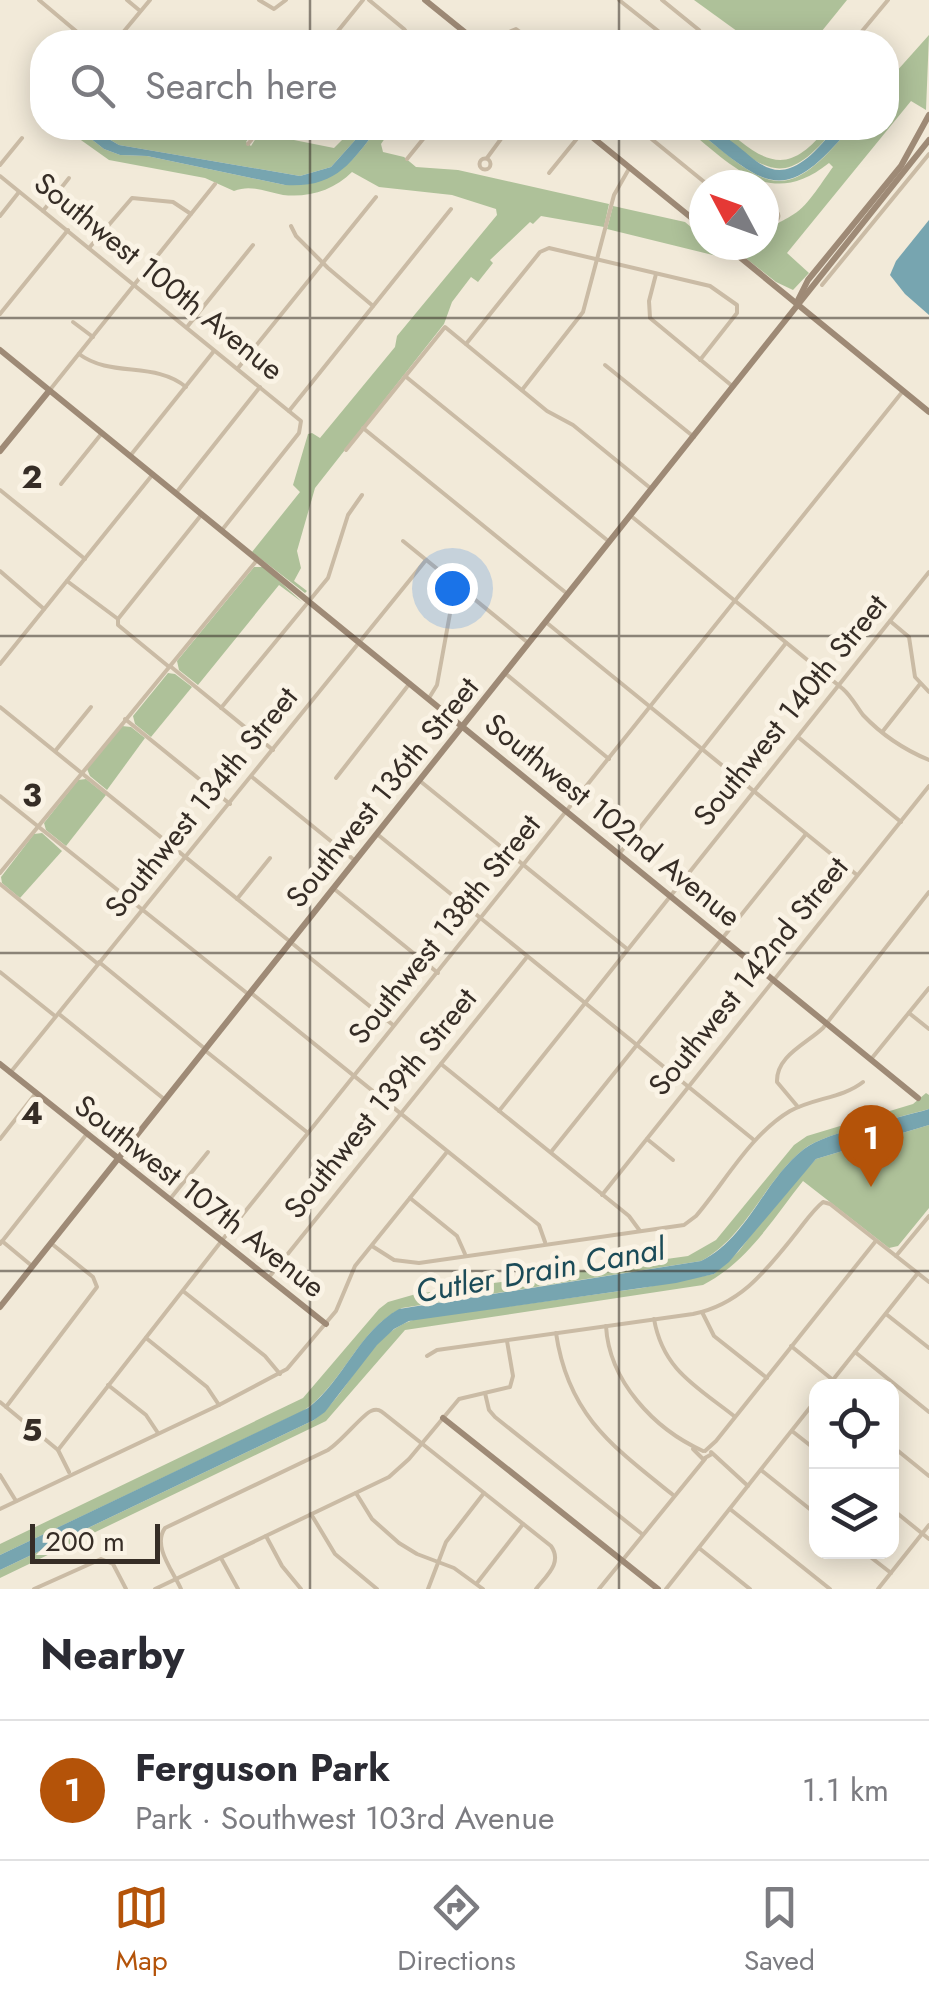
<!DOCTYPE html>
<meta charset="utf-8">
<style>
body{margin:0;font-family:Jost,sans-serif;background:#f7f7f7;color:#2b2b33}
.controls{position:absolute;right:30px;bottom:30px;display:grid;overflow:hidden;border-radius:20px;box-shadow:0 5px 25px #0003}
.controls button{width:90px;height:90px;display:grid;place-items:center;padding:0;border:0;border-bottom:2px solid #e1e1e2;background:#fff;color:#2b2b33;font:50px sans-serif}
.compass{position:absolute;left:689px;top:170px;width:90px;height:90px;border-radius:50%;background:#fff;box-shadow:0 5px 25px #0003;rotate:311deg}
.scale{position:absolute;left:30px;bottom:25px;width:130px;box-sizing:border-box;padding-left:10px;border:5px solid #362d26;border-top:0;font-size:28px;line-height:35px;white-space:nowrap;color:#362d26;-webkit-text-stroke:8px #faf3e5;paint-order:stroke}
.you{position:absolute;left:452px;top:588px;width:35px;height:35px;margin:-25px;border:8px solid #fff;border-radius:50%;background:#1a73e8;box-shadow:0 0 0 15px #1a73e833}
.badge{display:grid;place-items:center;width:65px;height:65px;border-radius:50%;background:#b45309;color:#fff;font-size:32px;font-weight:700}
.pin{position:absolute;translate:-50% -82px;filter:drop-shadow(0 2px 5px #0008)}
.pin::after{content:'';position:absolute;top:52px;width:35px;height:30px;background:inherit;clip-path:polygon(0 0,100% 0,50% 100%)}
.list{margin:0;padding:0;list-style:none}
h2{display:flex;justify-content:space-between;align-items:center;height:130px;margin:0;padding:0 40px;font-size:42px}
h2 small{font-size:32px;font-weight:400;color:#7c7c81}
.list li{display:grid;grid-template-columns:65px 1fr auto;gap:30px;align-items:center;box-sizing:border-box;height:140px;padding:0 40px;border-top:2px solid #e1e1e2}
.list b{display:block;font-size:38px;white-space:nowrap}
.list p{margin:0;font-size:32px;white-space:nowrap;color:#7c7c81}
.list em{font-size:32px;font-style:normal;color:#7c7c81}
.icon{flex:none;width:55px;height:55px;fill:none;stroke:currentColor;stroke-width:2;stroke-linecap:round;stroke-linejoin:round}
.map{position:relative;flex:none;width:929px;height:1589px;overflow:hidden}
.search{position:absolute;background:#fff;box-shadow:0 5px 25px #0003;left:30px;right:30px;top:30px;height:110px;display:flex;align-items:center;gap:25px;box-sizing:border-box;padding:0 35px;border-radius:40px;color:#7c7c81;font-size:38px}
.sheet{height:270px;background:#fff}
nav{display:flex;justify-content:space-around;align-items:center;box-sizing:border-box;height:140px;border-top:2px solid #e1e1e2;background:#fff;font-size:28px;color:#7c7c81}
nav a{display:grid;justify-items:center;gap:5px}
nav .on{color:#b45309}
.map>svg:first-child{display:block}
</style>
<div class="map">
<svg width="929" height="1589" viewBox="0 0 929 1589">
<rect width="100%" height="100%" fill="#f2ead9"/>
<g fill="#aec199">
<path d="M694 0H847L813 42H752Z"/>
<path d="M929 35 926 110 911 101 787 253 809 273 793 290 776 282 729 245 768 243C776 219 776 226 794 214 809 205 823 180 833 167L829 163C769 211 733 165 685 128H694C766 186 783 210 850 128H886L887 82Z"/>
<path d="M64 128H77L104 149 120 155 147 156 285 185C334 186 351 164 378 128H392L381 144 383 152 404 157 416 167 458 170 609 204 604 227 541 216 533 224 530 222 490 260 493 263 478 282 471 277 452 302 444 324 315 488 297 551 301 568 294 581 307 591 305 593 252 552 300 492 293 485 308 434 312 433 320 438 395 347 397 336 497 215 496 209 452 195 379 187 352 172C334 190 309 198 283 195 266 192 251 184 234 191L205 178 109 160Z"/>
<path d="M90 128H227L244 136 248 134 250 137 246 142 251 146 259 133 334 148 354 128H366L331 167 300 176 119 145Z"/>
<path d="M712 128C725 127 730 133 740 141 778 172 798 163 827 128H835C784 191 767 172 712 128Z"/>
<path d="M613 206 685 222 704 238V245H712L729 259 607 229Z"/>
<path d="M254 567H264L302 602 279 585 198 685 179 670 177 661Z"/>
<path d="M168 673 175 674 192 687 151 737 135 724 133 716Z"/>
<path d="M122 726 131 727 145 738 107 790 90 776 87 769Z"/>
<path d="M86 779 106 795 66 846 46 830 44 823 78 780Z"/>
<path d="M42 833 62 851 20 898 2 883 1 877 34 834Z"/>
<path d="M926 1093 929 1095V1109C899 1118 826 1132 804 1149 764 1181 747 1236 701 1261L402 1308C357 1330 344 1384 303 1411L0 1555V1544L303 1398 379 1309 388 1302 416 1294 688 1256 716 1240 794 1145 807 1136 913 1104Z"/>
<path d="M929 1125V1208L898 1246 889 1248 803 1181C774 1217 749 1261 703 1285L405 1330 326 1421 0 1578V1570L314 1420C352 1392 367 1333 416 1319L642 1288 714 1274 739 1251 772 1207 816 1159Z"/>
</g>
<g fill="#77a5b0">
<path d="M77 128H90L119 145 300 176 331 167 366 128H378C350 164 336 188 285 185L147 156 120 155 104 149Z"/>
<path d="M694 128C754 127 762 223 835 128H850C784 208 766 187 694 128Z"/>
<path d="M929 220V315L905 294 890 275 896 261Z"/>
<path d="M929 1109V1125L816 1159 729 1262 714 1274 676 1283 409 1321 394 1329 377 1345 325 1412 314 1420 0 1570V1555L308 1408C344 1380 358 1332 399 1309L701 1261C748 1238 763 1181 804 1149 828 1131 897 1119 929 1109Z"/>
</g>
<g fill="none" stroke-linecap="round" stroke-linejoin="round">
<g stroke="#cabba5" stroke-width="4">
<path d="M39 0 89 42"/>
<path d="M127 0 139 10"/>
<path d="M259 0 274 9 286 0"/>
<path d="M369 0 404 29 413 42"/>
<path d="M619 0 672 42"/>
<path d="M662 0 699 30 706 42"/>
<path d="M115 42 150 0"/>
<path d="M191 42 202 33 217 42"/>
<path d="M329 42 363 0"/>
<path d="M500 42 511 31 516 29 534 42"/>
<path d="M853 42 888 0"/>
<path d="M638 128 708 185"/>
<path d="M248 144 261 128"/>
<path d="M487 158 509 128"/>
<circle cx="485" cy="164" r="5.5"/>
<path d="M407 159 432 128"/>
<path d="M0 165 22 138"/>
<path d="M549 173 584 130"/>
<path d="M0 176 301 421 299 433 222 530"/>
<circle cx="773" cy="216" r="5.5"/>
<path d="M43 211 69 178"/>
<path d="M0 216 19 192"/>
<path d="M291 226 296 236 328 268 373 306"/>
<path d="M89 248 132 198 173 202 191 214"/>
<path d="M656 274 649 301 650 318 731 385"/>
<path d="M822 285 929 154"/>
<path d="M0 314 68 230"/>
<path d="M73 322 93 337"/>
<path d="M187 327 253 245"/>
<path d="M466 344 540 252 549 248 710 286 737 305V313L700 360"/>
<path d="M79 354C111 378 155 361 186 387"/>
<path d="M605 365 694 437"/>
<path d="M238 368 376 197"/>
<path d="M405 376 607 540"/>
<path d="M522 390 583 312 614 195 630 167"/>
<path d="M49 391 215 184"/>
<path d="M289 411 451 209"/>
<path d="M363 428 565 592"/>
<path d="M346 450 445 327 547 411 573 425 649 487"/>
<path d="M130 456 214 351"/>
<path d="M61 484 102 433"/>
<path d="M0 490 85 559"/>
<path d="M176 493 260 387"/>
<path d="M631 516 843 689C852 697 856 706 863 715 881 734 905 750 929 760"/>
<path d="M403 541 527 642"/>
<path d="M0 571 44 609"/>
<path d="M67 581 118 619V625L168 666"/>
<path d="M118 619 202 514"/>
<path d="M890 621 909 637 915 677 929 692"/>
<path d="M547 623 857 875"/>
<path d="M0 664 153 474"/>
<path d="M170 666 273 750"/>
<path d="M506 674 609 759"/>
<path d="M429 698 437 685 453 597 460 587"/>
<path d="M0 707 393 1025"/>
<path d="M221 708 328 578 348 515 362 495"/>
<path d="M125 719 230 804"/>
<path d="M883 731 920 684"/>
<path d="M798 737 901 822"/>
<path d="M56 750 91 707"/>
<path d="M252 777 353 859"/>
<path d="M336 778 410 683"/>
<path d="M420 781 626 948"/>
<path d="M0 796 248 994"/>
<path d="M377 834 754 1140"/>
<path d="M619 854 786 643"/>
<path d="M0 873 258 559"/>
<path d="M0 884 98 964"/>
<path d="M333 888 438 973"/>
<path d="M237 899 270 858"/>
<path d="M99 962 204 1048"/>
<path d="M0 972 55 1016"/>
<path d="M250 992 539 1225 545 1242"/>
<path d="M909 1013 929 1029"/>
<path d="M59 1014 164 1099"/>
<path d="M207 1052 308 1133"/>
<path d="M872 1058 929 988"/>
<path d="M441 1064 629 1216 640 1231"/>
<path d="M10 1073 426 560"/>
<path d="M798 1107 777 1082C776 1056 806 1044 823 1028L929 892"/>
<path d="M499 1111 929 572"/>
<path d="M0 1139 36 1093"/>
<path d="M647 1139 673 1160"/>
<path d="M551 1152 806 834"/>
<path d="M602 1195 929 786"/>
<path d="M410 1198 457 1236 465 1254"/>
<path d="M170 1199 208 1152"/>
<path d="M2 1241 32 1266"/>
<path d="M0 1244 86 1135"/>
<path d="M372 1246 394 1260 419 1263 684 1225 696 1216C725 1182 751 1134 790 1111 813 1098 843 1098 863 1082"/>
<path d="M896 1256 929 1216"/>
<path d="M270 1276 527 957"/>
<path d="M183 1291 265 1356 280 1374"/>
<path d="M702 1312 714 1336 767 1378"/>
<path d="M886 1314 929 1348"/>
<path d="M654 1319C663 1370 696 1386 734 1416"/>
<path d="M606 1326C609 1381 654 1429 703 1451"/>
<path d="M556 1333C568 1415 612 1446 673 1495"/>
<path d="M146 1338 207 1387 219 1405"/>
<path d="M791 1346 833 1380"/>
<path d="M855 1352 929 1412"/>
<path d="M427 1356 437 1350 693 1314C742 1304 767 1269 797 1232 805 1222 813 1210 823 1202L830 1204 929 1282"/>
<path d="M108 1385 146 1415 158 1433"/>
<path d="M828 1386 918 1273"/>
<path d="M485 1393 489 1410 495 1417 642 1534"/>
<path d="M0 1402 58 1450 69 1472"/>
<path d="M6 1407 97 1287 93 1277 52 1244"/>
<path d="M792 1431 816 1450"/>
<path d="M892 1446 929 1476"/>
<path d="M693 1449 703 1459 712 1454"/>
<path d="M58 1450 227 1234 903 391"/>
<path d="M705 1451 716 1441 875 1242"/>
<path d="M711 1452 748 1486"/>
<path d="M761 1470 816 1514"/>
<path d="M0 1475 16 1501"/>
<path d="M356 1493 372 1519 399 1543 417 1554 454 1568 483 1589"/>
<path d="M0 1509 219 1405 287 1369 336 1311 355 1266 447 1152"/>
<path d="M730 1509 830 1589"/>
<path d="M892 1509 929 1539"/>
<path d="M311 1514 335 1554 377 1589"/>
<path d="M266 1536 282 1566 301 1589"/>
<path d="M699 1548 750 1589"/>
<path d="M864 1552 891 1573"/>
<path d="M221 1558 238 1589"/>
<path d="M477 1583 523 1524"/>
<path d="M34 1589 101 1559 113 1564 126 1589"/>
<path d="M155 1589 389 1477 409 1459 459 1399 510 1387 513 1376 507 1341"/>
<path d="M181 1589C173 1571 152 1546 165 1528L328 1450C341 1442 363 1414 371 1411 378 1408 381 1411 386 1415L551 1546C563 1563 546 1576 536 1589"/>
<path d="M428 1589 446 1542 484 1493"/>
<path d="M599 1589 705 1459"/>
<path d="M666 1589 816 1400"/>
<path d="M878 1589 929 1525"/>
</g>
<g stroke="#9e8a76" stroke-width="6">
<path d="M425 0 477 42"/>
<path d="M581 128 704 228"/>
<path d="M725 245 929 412"/>
<path d="M797 302 808 280 901 166 929 115"/>
<path d="M0 350 918 1098"/>
<path d="M0 451 49 391"/>
<path d="M0 1064 326 1324"/>
<path d="M0 1307 929 140"/>
<path d="M443 1418 658 1589"/>
</g>
</g>
<path fill="none" stroke="#362d26" stroke-width="2.5" stroke-opacity="0.55" d="M310 0V42M619 0V42M310 128V1589M619 128V1589M0 318H929M0 636H929M0 953H929M0 1271H929"/>
<g text-anchor="middle" dominant-baseline="central" stroke-width="10" stroke-linejoin="round" paint-order="stroke">
<g font-size="30" fill="#362d26" stroke="#faf3e5">
<text transform="translate(159 276) rotate(39)">Southwest 100th Avenue</text>
<text transform="translate(790 710) rotate(-51)">Southwest 140th Street</text>
<text transform="translate(382 792) rotate(-51)">Southwest 136th Street</text>
<text transform="translate(201 802) rotate(-51)">Southwest 134th Street</text>
<text transform="translate(613 820) rotate(39)">Southwest 102nd Avenue</text>
<text transform="translate(444 929) rotate(-51)">Southwest 138th Street</text>
<text transform="translate(748 976) rotate(-51)">Southwest 142nd Street</text>
<text transform="translate(380 1103) rotate(-51)">Southwest 139th Street</text>
<text transform="translate(200 1196) rotate(38)">Southwest 107th Avenue</text>
</g>
<g font-size="32" font-style="italic" fill="#1b4b58" stroke="#faf3e5">
<text transform="translate(540 1270) rotate(-10)">Cutler Drain Canal</text>
</g>
</g>
<g font-size="32" text-anchor="middle" font-weight="bold" fill="#362d26" stroke="#faf3e5" stroke-width="10" stroke-linejoin="round" paint-order="stroke">
<text x="32" y="488">2</text>
<text x="32" y="806">3</text>
<text x="32" y="1124">4</text>
<text x="32" y="1441">5</text>
</g>
</svg>
<div class="controls">
<button><svg class="icon" aria-label="locate" viewBox="0 0 24 24"><circle cx="12" cy="12" r="6"/><path d="M12 2v4M12 18v4M2 12h4M18 12h4"/></svg></button>
<button><svg class="icon" aria-label="layers" viewBox="0 0 24 24"><path d="M12 4l9 5-9 5-9-5zM3 14l9 5 9-5"/></svg></button>
</div>
<svg class="compass" viewBox="-18 -18 36 36"><path d="M0-13l5 13h-10z" fill="#e53935"/><path d="M0 13l5-13h-10z" fill="#7c7c81"/></svg>
<div class="scale">200 m</div>
<div class="you"></div>
<div class="pin badge" style="left:871px;top:1187px">1</div>
<div class="search"><svg class="icon" aria-label="search" viewBox="0 0 24 24"><circle cx="10" cy="10" r="6"/><path d="M15 15l6 6"/></svg>Search here</div>
</div>
<section class="sheet">
<h2>Nearby<small></small></h2>
<ul class="list">
<li><span class="badge">1</span><div><b>Ferguson Park</b><p>Park · Southwest 103rd Avenue</p></div><em>1.1 km</em></li>
</ul>
</section>
<nav>
<a class="on"><svg class="icon" aria-label="map" viewBox="0 0 24 24"><path d="M3 6l6-2 6 2 6-2v14l-6 2-6-2-6 2zM9 4v14M15 6v14"/></svg>Map</a>
<a><svg class="icon" aria-label="directions" viewBox="0 0 24 24"><path d="M12 3l9 9-9 9-9-9zM9 14v-3h6M13 9l2 2-2 2"/></svg>Directions</a>
<a><svg class="icon" aria-label="saved" viewBox="0 0 24 24"><path d="M7 4h10v16l-5-4-5 4z"/></svg>Saved</a>
</nav>
